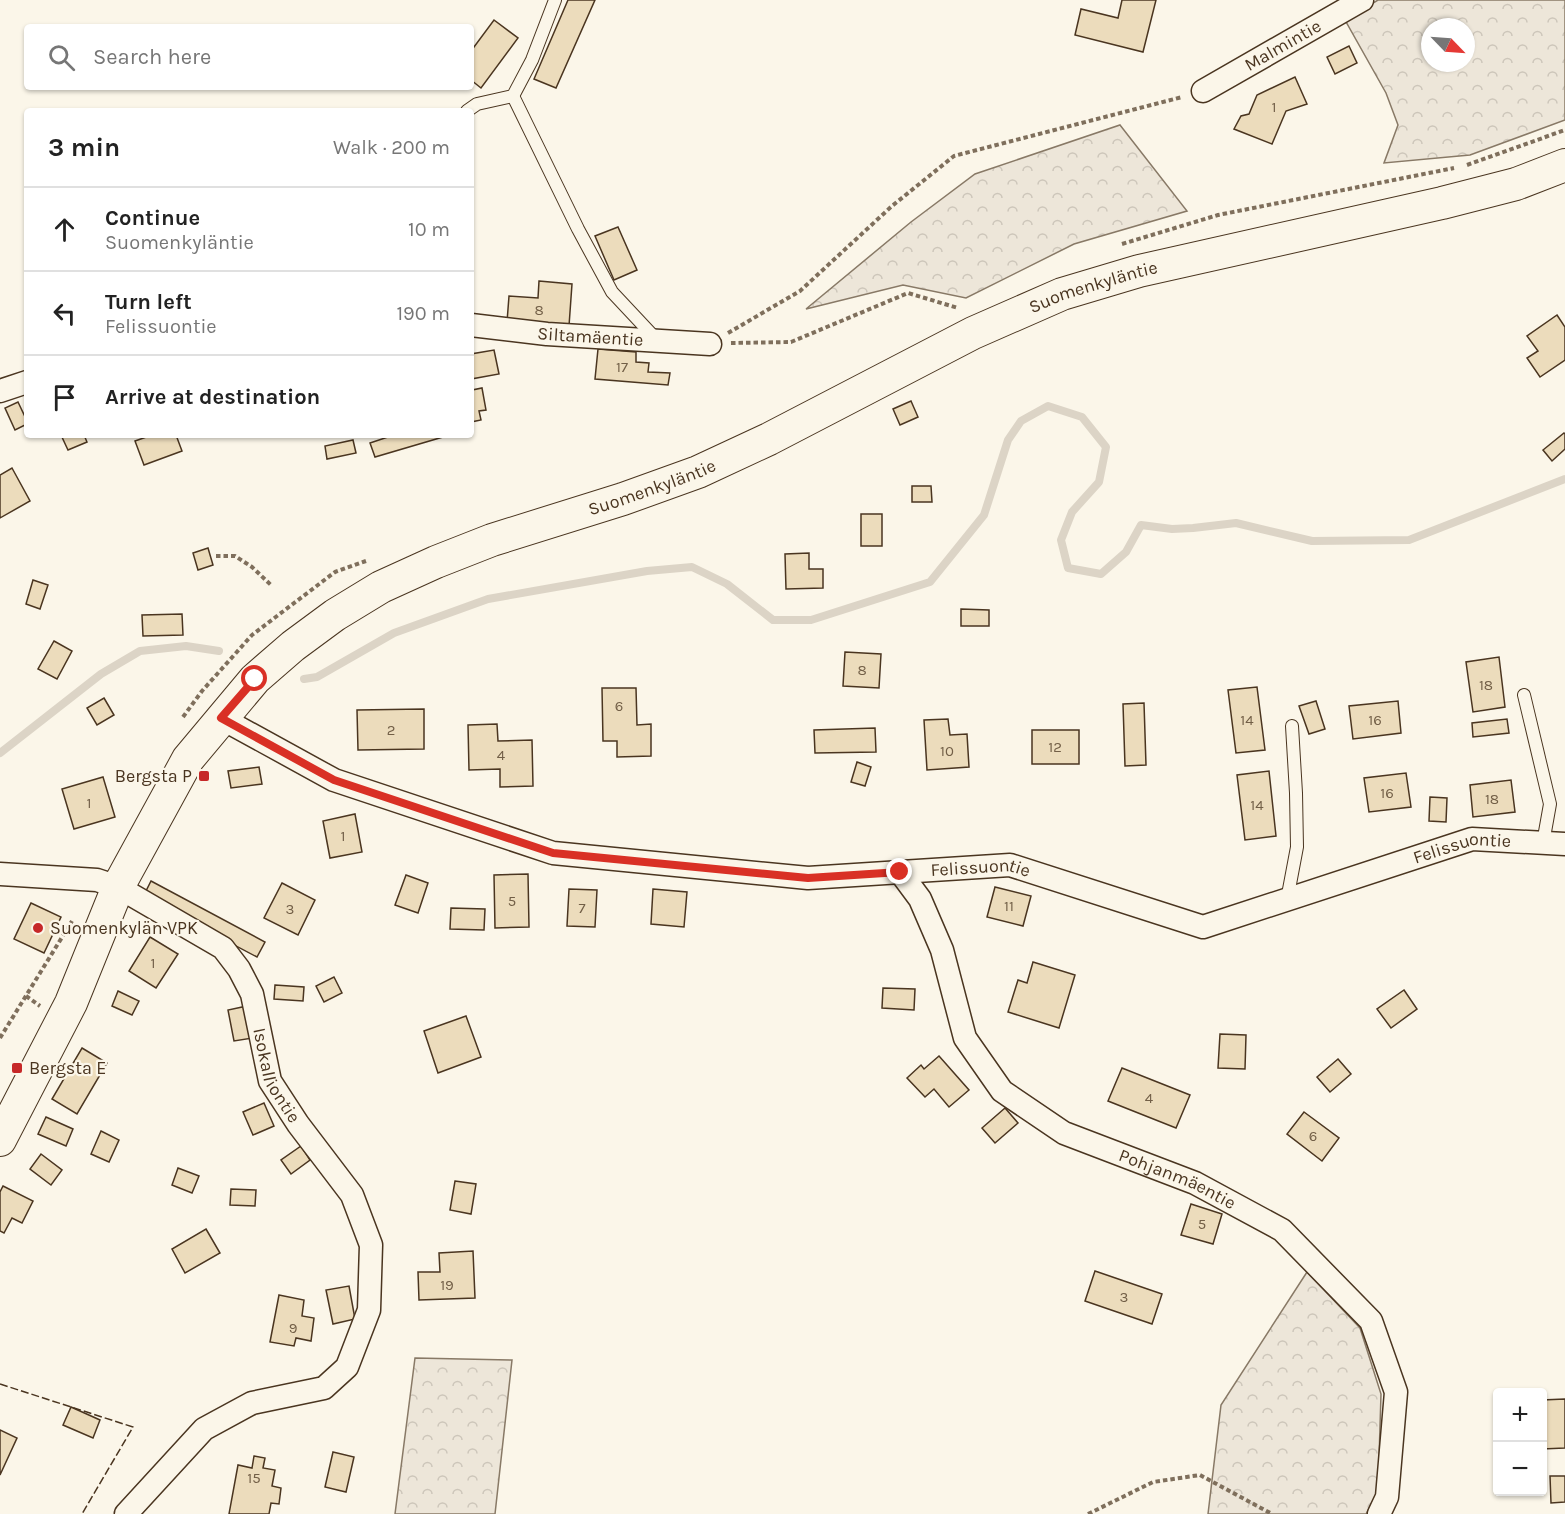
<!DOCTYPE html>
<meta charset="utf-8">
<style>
body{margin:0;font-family:Karla,sans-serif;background:#f2f2f2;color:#222}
.controls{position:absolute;right:18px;bottom:18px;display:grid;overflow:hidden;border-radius:6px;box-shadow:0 2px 4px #0004}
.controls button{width:54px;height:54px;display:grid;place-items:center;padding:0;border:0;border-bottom:2px solid #e0e0e0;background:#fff;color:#222;font:30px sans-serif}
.compass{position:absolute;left:1421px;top:18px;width:54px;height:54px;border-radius:50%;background:#fff;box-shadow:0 2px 4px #0004;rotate:115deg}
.stop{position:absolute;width:18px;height:18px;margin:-14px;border:4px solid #d93025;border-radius:50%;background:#fff}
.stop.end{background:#d93025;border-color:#fff;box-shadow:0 2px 6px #0008}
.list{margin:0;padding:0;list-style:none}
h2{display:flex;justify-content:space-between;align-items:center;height:78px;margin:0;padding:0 24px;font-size:26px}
h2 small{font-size:20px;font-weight:400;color:#767676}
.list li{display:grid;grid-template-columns:39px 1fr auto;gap:18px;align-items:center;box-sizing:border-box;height:84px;padding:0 24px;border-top:2px solid #e0e0e0}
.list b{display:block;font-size:22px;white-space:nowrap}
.list p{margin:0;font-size:20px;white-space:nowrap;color:#767676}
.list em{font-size:20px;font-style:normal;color:#767676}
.icon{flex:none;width:33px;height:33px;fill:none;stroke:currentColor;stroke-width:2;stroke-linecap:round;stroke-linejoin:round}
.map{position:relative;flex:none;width:1565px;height:1514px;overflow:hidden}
.search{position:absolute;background:#fff;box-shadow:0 2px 4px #0004;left:24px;top:24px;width:450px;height:66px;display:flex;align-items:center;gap:15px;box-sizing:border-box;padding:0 21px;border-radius:6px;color:#767676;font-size:22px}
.panel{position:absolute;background:#fff;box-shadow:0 2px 4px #0004;left:24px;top:108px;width:450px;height:330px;border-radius:6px}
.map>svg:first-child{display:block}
</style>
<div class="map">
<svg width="1565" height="1514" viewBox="0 0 1565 1514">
<defs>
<pattern id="forest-crowns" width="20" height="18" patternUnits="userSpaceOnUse" patternTransform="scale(1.5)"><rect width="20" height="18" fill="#ede6d9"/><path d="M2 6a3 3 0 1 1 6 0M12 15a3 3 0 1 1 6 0" fill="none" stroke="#cdc6ba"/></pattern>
</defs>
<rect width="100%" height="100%" fill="#fbf6e9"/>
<g fill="url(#forest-crowns)" stroke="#887966" stroke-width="1.5" fill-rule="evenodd">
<path d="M1378 0H1565V120L1470 155 1384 163 1398 125 1386 93 1345 20ZM1430 27H1466V63H1430Z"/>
<path d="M1120 125 1187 211 1074 244 966 298 903 285 806 309 911 222 975 174Z"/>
<path d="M1307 1272 1360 1328 1381 1394 1378 1491 1366 1514H1208L1221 1405Z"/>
<path d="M415 1358 512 1360 495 1514H395Z"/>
</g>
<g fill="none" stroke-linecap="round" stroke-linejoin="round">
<g stroke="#dcd4c6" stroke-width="8">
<path d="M304 679 317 677 394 633 488 599 647 571 692 567 727 584 773 620H811L930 582 984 515 1008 440 1021 421 1048 406 1082 417 1106 447 1099 482 1072 512 1061 540 1068 568 1101 574 1126 552 1141 525 1172 529 1193 528 1236 523 1312 541 1409 540 1565 479"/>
<path d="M0 753 101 674 140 651 186 646 219 651"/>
</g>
</g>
<g fill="#ecdcbc" stroke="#4a3520" stroke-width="1.5">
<path d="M568 0H595L556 88 534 79Z"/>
<path d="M1122 0H1156L1143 52 1075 35 1081 9 1118 18Z"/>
<path d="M494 20 518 38 481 88 471 80V51Z"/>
<path d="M1349 46 1357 63 1335 74 1327 57Z"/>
<path d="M1295 77 1307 104 1286 111 1272 144 1234 129 1241 116 1249 114 1257 95Z"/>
<path d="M618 227 637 270 614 280 595 236Z"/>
<path d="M539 281 572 284 569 326 507 322 509 296 538 298Z"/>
<path d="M1557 315 1565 327V360L1540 377 1527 358 1538 351 1527 336Z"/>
<path d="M598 349 636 352V362L649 363 648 372 670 373 668 385 595 379Z"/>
<path d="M494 350 499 374 471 379V354Z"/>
<path d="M471 385 472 390 482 388 486 410 479 411 481 420 471 422Z"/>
<path d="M911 401 918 417 900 425 893 409Z"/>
<path d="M18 402 27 421V424L15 430 5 408Z"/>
<path d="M1564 433 1565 434V449L1552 461 1543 450Z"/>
<path d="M61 435H84L87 442 68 450Z"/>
<path d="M152 435H176L182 451 144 465 135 441Z"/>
<path d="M391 435H442L443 437 375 457 370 443 391 436Z"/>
<path d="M353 440 356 453 327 459 325 446Z"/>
<path d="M12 468 30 501 0 518V475Z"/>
<path d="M912 486H931L932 502H912Z"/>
<rect x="861" y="514" width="21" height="32"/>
<path d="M208 548 213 565 198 570 193 553Z"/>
<path d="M809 553V569H823V588L786 589 785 554Z"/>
<path d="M33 580 48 585 40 609 26 604Z"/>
<path d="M961 609 989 610V626H961Z"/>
<path d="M182 614 183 635 143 636 142 615Z"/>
<path d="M54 641 72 651 57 679 38 669Z"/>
<path d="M845 652 881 654 879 688 843 686Z"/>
<path d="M1499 657 1505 707 1473 712 1466 662Z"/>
<path d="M1257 687 1265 750 1236 753 1228 690Z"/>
<path d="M602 688H636L637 725 651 724V756L617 757V741H603Z"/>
<path d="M104 698 114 715 97 725 87 708Z"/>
<path d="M1316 701 1325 729 1309 734 1299 706Z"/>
<path d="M1398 701 1401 733 1353 739 1349 706Z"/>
<path d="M1144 703 1146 765 1125 766 1123 704Z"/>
<path d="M424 709V749L358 750 357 710Z"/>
<path d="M948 719 950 735 967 734 969 767 927 770 924 720Z"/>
<path d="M1507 719 1509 733 1473 737 1472 723Z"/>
<path d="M497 724 498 741 532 740 533 786 500 787V769L469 770 468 725Z"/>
<path d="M875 728 876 752 815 753 814 730Z"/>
<rect x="1032" y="730" width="47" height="34"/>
<path d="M857 762 871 767 865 786 851 782Z"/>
<path d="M259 767 262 784 231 788 228 771Z"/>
<path d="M1269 771 1276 836 1245 840 1237 775Z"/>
<path d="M1406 773 1411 807 1369 812 1364 778Z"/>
<path d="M103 777 115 817 74 829 62 789Z"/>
<path d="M1511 780 1515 812 1473 817 1470 785Z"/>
<path d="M1430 797 1447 798 1446 822 1429 821Z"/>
<path d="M355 814 362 852 330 858 323 821Z"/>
<path d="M528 874 529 927 495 928 494 875Z"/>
<path d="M406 875 428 883 418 913 395 905Z"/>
<path d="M151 881 265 942 257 957 143 897Z"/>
<path d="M282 883 315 900 298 935 264 918Z"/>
<path d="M995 887 1031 896 1023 926 987 917Z"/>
<path d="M569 889 597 890 595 927 567 926Z"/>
<path d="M653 889 687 892 684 927 651 924Z"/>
<path d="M31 903 61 917 44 953 14 939Z"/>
<path d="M451 908 485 909 484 930 450 929Z"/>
<path d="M150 937 178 954 156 988 129 971Z"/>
<path d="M1033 962 1075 975 1059 1028 1008 1012 1018 980 1027 983Z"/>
<path d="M334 977 342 993 324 1002 316 986Z"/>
<path d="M275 985 304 987 303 1001 274 999Z"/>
<path d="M883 988 915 989 914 1010 882 1008Z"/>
<path d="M1404 990 1417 1009 1391 1028 1377 1009Z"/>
<path d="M118 991 139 1001 132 1015 112 1006Z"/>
<path d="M247 1006 253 1038 234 1041 228 1010Z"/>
<path d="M466 1016 481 1057 438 1073 424 1031Z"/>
<path d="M1220 1034 1246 1035 1245 1069 1218 1068Z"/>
<path d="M82 1048 107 1063 77 1114 52 1099Z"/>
<path d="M939 1056 969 1090 949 1107 934 1089 925 1097 907 1078 921 1065 924 1069Z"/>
<path d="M1338 1059 1351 1074 1330 1092 1317 1077Z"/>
<path d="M1122 1068 1190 1095 1176 1128 1108 1101Z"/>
<path d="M264 1103 274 1126 253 1135 243 1112Z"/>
<path d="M1005 1108 1018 1123 995 1143 982 1128Z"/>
<path d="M1304 1112 1339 1138 1322 1161 1287 1134Z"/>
<path d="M46 1117 73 1129 66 1146 38 1134Z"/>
<path d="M101 1131 119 1140 109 1162 91 1154Z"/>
<path d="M301 1146 310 1160 291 1174 281 1160Z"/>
<path d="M41 1154 62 1170 51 1185 30 1169Z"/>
<path d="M178 1168 199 1176 192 1193 172 1185Z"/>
<path d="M455 1181 476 1184 471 1214 450 1210Z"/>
<path d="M3 1186 33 1201 22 1223 12 1218 4 1233 0 1231V1192Z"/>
<path d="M231 1189 256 1190 255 1206 230 1205Z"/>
<path d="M1191 1204 1222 1214 1213 1244 1181 1235Z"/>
<path d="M206 1229 220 1253 185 1273 172 1249Z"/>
<path d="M473 1251 475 1298 419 1300 418 1272H440L439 1253Z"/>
<path d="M1095 1271 1162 1294 1152 1324 1085 1301Z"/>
<path d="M349 1286 355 1319 333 1324 326 1290Z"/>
<path d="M279 1295 304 1300 302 1316 314 1318 311 1341 296 1338 294 1346 270 1342Z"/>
<path d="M1565 1399V1448L1542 1449V1400Z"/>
<path d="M71 1407 100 1420 93 1438 63 1425Z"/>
<path d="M0 1430 17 1438 0 1475Z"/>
<path d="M333 1452 354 1457 346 1492 325 1487Z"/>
<path d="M254 1456 265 1458 263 1468 275 1470 272 1486 281 1488 279 1504 271 1503 269 1514H229L238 1465 252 1468Z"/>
<path d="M1550 1476H1565V1502L1551 1503Z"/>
</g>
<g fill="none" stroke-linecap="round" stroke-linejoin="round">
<defs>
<g id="lane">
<path d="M513 96 578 229 612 292 657 340"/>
<path d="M467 111 477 104 513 96 532 60 555 0"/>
<path d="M1524 695 1550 804 1543 843"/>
<path d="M1287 900 1297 847 1296 793 1292 726"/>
</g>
<g id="street">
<path id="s1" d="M1203 91 1362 0"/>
<path id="s2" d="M471 325 547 334 710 344"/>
<path d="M0 391 27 382"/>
<path id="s3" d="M221 718 334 780 553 853 808 878 1010 865 1203 927 1472 839 1565 844"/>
<path id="s4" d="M900 872 920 899 942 950 965 1038 1002 1091 1064 1133 1195 1183 1282 1230 1371 1321 1396 1392 1387 1497 1379 1514"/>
<path id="s5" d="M0 874 97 880 118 887 223 948 239 969 252 994 270 1081 298 1124 352 1195 371 1245 369 1310 347 1367 324 1388 252 1403 204 1429 126 1514"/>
</g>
<g id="secondary">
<path id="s6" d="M0 1140 71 1003 118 887 188 759 255 679 293 646 335 615 381 587 436 562 492 540 623 499 698 472 769 439 973 333 1062 294 1139 271 1442 203 1516 184 1565 165"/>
</g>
</defs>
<use href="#lane" stroke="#4a3520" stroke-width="14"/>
<use href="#street" stroke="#4a3520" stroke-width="25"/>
<use href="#secondary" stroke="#4a3520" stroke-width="34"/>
<g stroke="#7f6f5c" stroke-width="4" stroke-dasharray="4.5 3" stroke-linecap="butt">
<path d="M1467 165 1565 130"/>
<path d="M1122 244 1218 215 1454 168"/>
<path d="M728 333 800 291 892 206 954 156 1182 97"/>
<path d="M731 343 791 342 908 293 958 308"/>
<path d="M216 556H235L252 567 272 586"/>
<path d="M183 717 202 691 252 635 335 572 366 561"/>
<path d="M26 996 40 1006"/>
<path d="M0 1038 72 921"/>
<path d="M1088 1514 1153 1482 1200 1475 1272 1514"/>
</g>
<use href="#lane" stroke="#fbf6e9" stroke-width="12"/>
<use href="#street" stroke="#fbf6e9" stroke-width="22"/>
<use href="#secondary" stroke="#fbf6e9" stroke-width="32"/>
<path stroke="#4a3520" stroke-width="1.5" stroke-dasharray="8 3" stroke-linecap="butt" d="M0 1384 133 1427 82 1514"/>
</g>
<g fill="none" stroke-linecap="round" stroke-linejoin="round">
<path stroke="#d93025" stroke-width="8" d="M255 679 221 718 334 780 553 853 808 878 900 872"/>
</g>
<g fill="#c62828" stroke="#fbf6e9" stroke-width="2">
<rect x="198" y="770" width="12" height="12" rx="3"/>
<circle cx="38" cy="928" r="6"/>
<rect x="11" y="1062" width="12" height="12" rx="3"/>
</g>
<g text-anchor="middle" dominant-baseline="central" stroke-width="4.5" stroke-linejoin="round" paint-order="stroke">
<g font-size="15" fill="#725f47">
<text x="1274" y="107">1</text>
<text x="539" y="310">8</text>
<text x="622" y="367">17</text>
<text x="862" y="670">8</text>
<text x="1486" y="685">18</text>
<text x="619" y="706">6</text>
<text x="1247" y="720">14</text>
<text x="1375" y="720">16</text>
<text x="391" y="730">2</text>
<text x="1055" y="747">12</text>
<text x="947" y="751">10</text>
<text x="501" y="755">4</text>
<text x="1387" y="793">16</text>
<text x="1492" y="799">18</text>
<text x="89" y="803">1</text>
<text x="1257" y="805">14</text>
<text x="343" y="836">1</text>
<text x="512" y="901">5</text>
<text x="1009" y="906">11</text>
<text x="582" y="908">7</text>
<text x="290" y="909">3</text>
<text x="153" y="963">1</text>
<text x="1149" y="1098">4</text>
<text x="1313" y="1136">6</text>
<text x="1202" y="1224">5</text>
<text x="447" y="1285">19</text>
<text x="1124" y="1297">3</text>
<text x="293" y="1328">9</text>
<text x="254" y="1478">15</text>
</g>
<g font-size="18" fill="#4a3520" stroke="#fbf6e9">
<text stroke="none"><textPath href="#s1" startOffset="92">Malmintie</textPath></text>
<text stroke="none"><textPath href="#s6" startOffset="1461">Suomenkyläntie</textPath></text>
<text stroke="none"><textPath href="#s2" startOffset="120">Siltamäentie</textPath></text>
<text stroke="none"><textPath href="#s6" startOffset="975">Suomenkyläntie</textPath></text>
<text stroke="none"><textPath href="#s3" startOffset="1293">Felissuontie</textPath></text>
<text stroke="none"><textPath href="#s3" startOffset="789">Felissuontie</textPath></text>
<text stroke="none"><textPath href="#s5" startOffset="381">Isokalliontie</textPath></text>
<text stroke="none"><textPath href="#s4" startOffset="442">Pohjanmäentie</textPath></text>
</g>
<g font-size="18" fill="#4a3520" stroke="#fbf6e9" text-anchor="start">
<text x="192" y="776" text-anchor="end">Bergsta P</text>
<text x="50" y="928">Suomenkylän VPK</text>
<text x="29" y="1068">Bergsta E</text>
</g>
</g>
</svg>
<div class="controls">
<button>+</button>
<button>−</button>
</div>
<svg class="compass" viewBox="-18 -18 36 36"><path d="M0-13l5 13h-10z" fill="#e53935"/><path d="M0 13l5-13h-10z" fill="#767676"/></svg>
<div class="stop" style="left:255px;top:679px"></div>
<div class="stop end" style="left:900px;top:872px"></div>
<div class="search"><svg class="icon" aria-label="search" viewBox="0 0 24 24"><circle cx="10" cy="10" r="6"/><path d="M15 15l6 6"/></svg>Search here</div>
<section class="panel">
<h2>3 min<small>Walk · 200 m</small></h2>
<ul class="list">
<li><svg class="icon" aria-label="ahead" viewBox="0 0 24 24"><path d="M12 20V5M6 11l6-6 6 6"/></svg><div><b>Continue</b><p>Suomenkyläntie</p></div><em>10 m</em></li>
<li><svg class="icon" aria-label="left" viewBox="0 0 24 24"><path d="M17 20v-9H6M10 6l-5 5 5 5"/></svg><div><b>Turn left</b><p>Felissuontie</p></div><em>190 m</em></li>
<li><svg class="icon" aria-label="arrive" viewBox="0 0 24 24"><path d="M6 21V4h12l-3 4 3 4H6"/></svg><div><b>Arrive at destination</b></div></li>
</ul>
</section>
</div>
